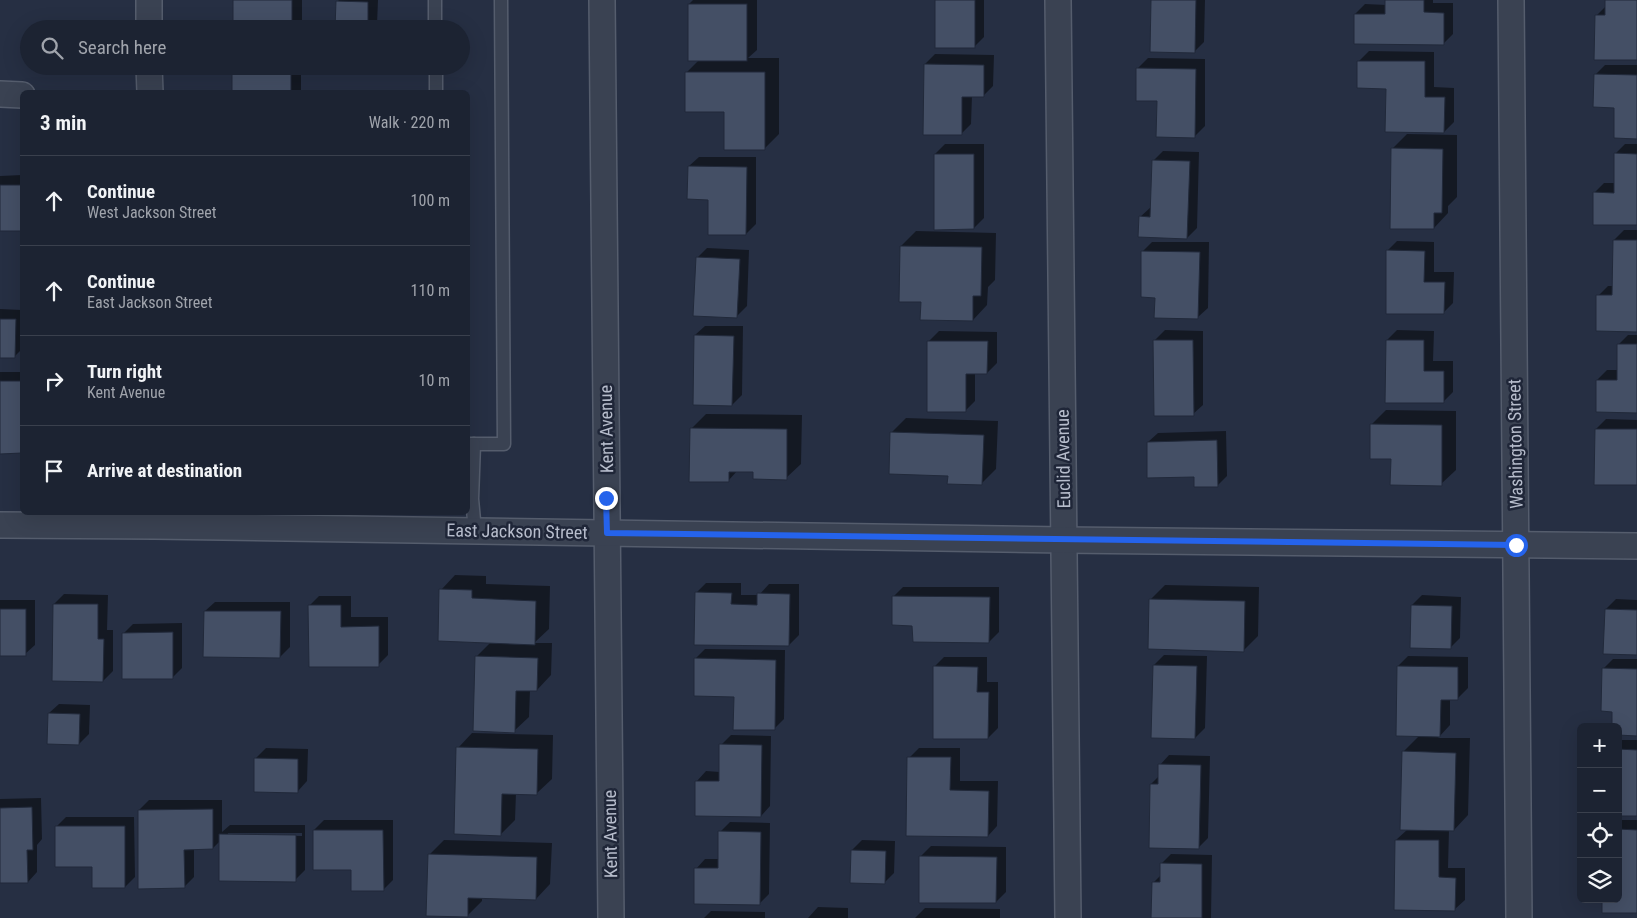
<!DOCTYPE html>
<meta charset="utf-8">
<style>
body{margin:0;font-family:"Roboto Condensed",sans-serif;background:#252b3a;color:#f1f3f6}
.controls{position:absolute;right:15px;bottom:15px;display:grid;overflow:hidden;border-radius:8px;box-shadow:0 5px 20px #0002}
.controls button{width:45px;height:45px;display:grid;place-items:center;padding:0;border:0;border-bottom:1px solid #3a404d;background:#1c2332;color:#f1f3f6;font:25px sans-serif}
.stop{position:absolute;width:15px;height:15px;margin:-11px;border:4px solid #2563eb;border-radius:50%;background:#fff}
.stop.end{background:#2563eb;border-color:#fff;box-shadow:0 1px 5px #0008}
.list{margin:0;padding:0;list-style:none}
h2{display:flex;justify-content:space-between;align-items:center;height:65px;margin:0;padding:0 20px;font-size:21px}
h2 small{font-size:16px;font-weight:400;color:#a0a4ac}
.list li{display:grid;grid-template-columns:32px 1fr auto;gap:15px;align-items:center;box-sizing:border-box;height:90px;padding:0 20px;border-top:1px solid #3a404d}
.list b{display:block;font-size:19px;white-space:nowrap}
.list p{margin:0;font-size:16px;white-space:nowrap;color:#a0a4ac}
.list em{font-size:16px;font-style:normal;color:#a0a4ac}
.icon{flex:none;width:28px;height:28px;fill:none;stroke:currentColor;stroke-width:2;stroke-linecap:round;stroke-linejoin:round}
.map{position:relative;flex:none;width:1637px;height:918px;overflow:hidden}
.search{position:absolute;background:#1c2332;box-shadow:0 5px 20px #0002;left:20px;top:20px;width:450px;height:55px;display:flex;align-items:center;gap:12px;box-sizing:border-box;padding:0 18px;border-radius:28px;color:#a0a4ac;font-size:19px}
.panel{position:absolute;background:#1c2332;box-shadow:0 5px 20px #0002;left:20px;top:90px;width:450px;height:425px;border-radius:8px}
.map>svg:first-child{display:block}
</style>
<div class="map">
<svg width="1637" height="918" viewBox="0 0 1637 918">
<rect width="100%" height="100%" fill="#262f43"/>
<g fill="#0007" fill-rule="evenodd">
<path d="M235 0H302V29H234Z"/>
<path d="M339 0H378L377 25 373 29H337V2Z"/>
<path d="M693 0H757V50L748 58H779V134L764 149 686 73 700 59 689 4Z"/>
<path d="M936 0H984V37L974 47Z"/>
<path d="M1152 0H1205L1204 42 1194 52Z"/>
<path d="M1387 0H1433V3H1453V34L1443 44 1355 14 1365 4 1387 5Z"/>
<path d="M1606 0H1637V59L1596 16 1606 6Z"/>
<path d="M1369 51 1434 52V87L1454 88V122L1444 132 1387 88 1359 61Z"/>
<path d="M935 54 994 55 993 86 983 96H972L971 124 961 134 925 64Z"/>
<path d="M1148 58 1205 59V126L1195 136 1158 100 1138 68Z"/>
<path d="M1605 65H1637V137L1615 106 1595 75Z"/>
<path d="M239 66H301V92H233V72Z"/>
<path d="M1407 134 1457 135V197L1448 206V213L1434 228 1392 149Z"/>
<path d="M945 144H984V218L974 228 935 154Z"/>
<path d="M1625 144H1637V224L1594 193 1604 183H1615V154Z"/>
<path d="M1163 151 1199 152 1197 228 1187 238 1140 217 1151 207 1153 161Z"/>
<path d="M699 157H756V224L746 234 709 198 689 166Z"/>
<path d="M22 175V230H0V176Z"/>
<path d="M1624 230H1637V331L1598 296 1608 286H1614V240Z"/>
<path d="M916 231 996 233 995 280 988 287 987 305 973 320 922 301 901 246Z"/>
<path d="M1397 241 1434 242V272H1454L1453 303 1443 313 1387 251Z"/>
<path d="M1152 242H1209L1208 308 1198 317 1156 297 1142 252Z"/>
<path d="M707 248 749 250 747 306 737 316 697 258Z"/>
<path d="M0 309 22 310V349L15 356H0Z"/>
<path d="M705 326H743L742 395 732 405 695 335Z"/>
<path d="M1165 330 1203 331V405L1193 414 1155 340Z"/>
<path d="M1397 330 1434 331 1433 361H1453V392L1443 402 1387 340Z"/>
<path d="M939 331 997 332V363L987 373H975V401L965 411 929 341Z"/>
<path d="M1628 335H1637V412L1597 380 1607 370H1618V345Z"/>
<rect x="0" y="372" width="22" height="80"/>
<path d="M1386 410 1456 411V470L1441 484 1371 425Z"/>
<path d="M706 414 802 415 801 464 786 478 755 470H738L728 481 691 429Z"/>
<path d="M906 418 998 421 996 469 982 483 949 475 891 433Z"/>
<path d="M1606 419 1637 420V484L1596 429Z"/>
<path d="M1226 431 1227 476 1217 486 1195 476 1148 442 1158 433Z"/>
<path d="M455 575 486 576V584L550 586 549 629 534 643H552L551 675 537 690H530L529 717 514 731 476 657 491 642 441 590Z"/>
<path d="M706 583H741V595H759L769 584H799V635L789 645 696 593Z"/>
<path d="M1165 585 1259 587 1258 636 1243 651 1151 599Z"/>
<path d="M903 587H999V632L989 642 914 624 893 597Z"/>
<path d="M64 594 108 595 107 630H113V671L103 681 54 604Z"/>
<path d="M1422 595 1461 597 1460 638 1450 648 1412 605Z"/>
<path d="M319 596H351V617H388V655L378 665 309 606Z"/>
<path d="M1616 599 1637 600V654L1606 609Z"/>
<path d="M0 600H35V645L25 654 0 655Z"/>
<path d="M215 602H290V647L280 657 205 611Z"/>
<path d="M182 623V668L172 678 123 634 133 624Z"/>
<path d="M705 649 785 650 784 719 774 729 695 659Z"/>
<path d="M1164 655 1207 656 1205 728 1195 738 1154 665Z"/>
<path d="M1408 656 1468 657V688L1458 698H1450V725L1438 738H1470L1468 815 1454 830H1449L1448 868H1465V900L1455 909 1396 840 1408 829 1403 752 1420 735 1398 666Z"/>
<path d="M944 657H987V682H998V728L988 738 935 666Z"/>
<path d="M1613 659H1637V734L1618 727 1603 669Z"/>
<path d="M59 704 90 705 89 734 79 744 49 713Z"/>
<path d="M472 733 553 735 552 779 537 793H516L515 820 500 835 458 748Z"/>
<path d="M731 735 771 736 770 806 761 816 697 781 706 771 720 772 721 745Z"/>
<path d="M1618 740H1637V815L1618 814Z"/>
<path d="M266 748 308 749 307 781 298 791 256 758Z"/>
<path d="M919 748H960V781H998L997 826 988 836 909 758Z"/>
<path d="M1169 755 1210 756 1208 838 1198 848 1151 784 1159 776 1160 765Z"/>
<path d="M41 798 42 839 37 845V872L28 882H0V799Z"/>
<path d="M149 800H222V832L230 825H305V870L295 880 220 841 213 848 194 849V877L184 887 139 810ZM228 833H302V836L228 835Z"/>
<path d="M66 817H134L135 877 125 887 94 865 56 827Z"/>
<path d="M324 820H393V880L383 890 352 869 314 830Z"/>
<path d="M1622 820H1637V912L1618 899V824Z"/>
<path d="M730 822 770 823 769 894 759 904 696 869 705 859H719L720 832Z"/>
<path d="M444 840 552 843 550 884 536 899 482 897V901L467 916 429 855Z"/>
<path d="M862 840 895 841 894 873 884 883 852 850Z"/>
<path d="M931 846 1006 847V892L996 902 921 856Z"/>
<path d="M1171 854 1212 855 1211 918H1152L1153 883 1161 875V864Z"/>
<path d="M818 907 848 908V918H808Z"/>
<path d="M925 908 1000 909V918H915Z"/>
<path d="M711 911 765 912V918H704Z"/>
</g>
<g fill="#444f65" stroke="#21293a">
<rect x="233" y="0" width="59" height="29"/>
<rect x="935" y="0" width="40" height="48"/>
<path d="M1151 0H1196L1195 53 1150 52Z"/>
<path d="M1385 0H1424V12L1444 13V45L1354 44V14H1385Z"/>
<path d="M1605 0H1637V60H1594L1595 15H1605Z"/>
<path d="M336 1 368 2V29H335Z"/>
<rect x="688" y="4" width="59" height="57"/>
<path d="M1357 61H1425V97H1445L1444 133 1385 132 1386 89 1357 88Z"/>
<path d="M924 64 984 65V97H962V135H923Z"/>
<path d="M1136 68 1196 69 1195 138 1156 137 1157 101H1136Z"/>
<rect x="232" y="72" width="59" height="20"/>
<path d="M685 72H765V150H724V112H685Z"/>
<path d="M1594 74 1637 75V139L1614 138V108L1593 107Z"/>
<path d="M1391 148 1443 149 1442 213H1434V229H1390Z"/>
<path d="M1614 153 1637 154V225H1593V192L1614 193Z"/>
<path d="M934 154H974V229L934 230Z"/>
<path d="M1152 160 1190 161 1187 239 1138 237 1139 216 1150 217Z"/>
<path d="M688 166 747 167 746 235H708V200L687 199Z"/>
<rect x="0" y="185" width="22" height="46"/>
<path d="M1613 240H1637V332L1596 331V295H1612Z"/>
<path d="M900 246 982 247 981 296H973V321L920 320 921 302H899Z"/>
<path d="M1386 250 1425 251 1424 282H1445L1444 314H1386Z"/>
<path d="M1141 251 1200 252 1198 319 1154 318 1155 298 1141 297Z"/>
<path d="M696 257 740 259 737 318 693 316Z"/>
<path d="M0 319H16L15 358H0Z"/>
<path d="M694 335 734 336 732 406 693 405Z"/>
<path d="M1153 340H1193L1194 416H1154Z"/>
<path d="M1386 340H1424V371H1444V403H1385Z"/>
<path d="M927 341H988L987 374H966V412H927Z"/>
<path d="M1617 344H1637V413L1596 412V380H1617Z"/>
<path d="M0 381H22V453L0 454Z"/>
<path d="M1370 424 1442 425V486L1390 485 1391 459H1370Z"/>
<path d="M690 428 787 429V480L753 479V472H729V482H689Z"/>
<path d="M1595 429H1637V485H1594Z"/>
<path d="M890 432 984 435 982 485 947 484 948 476 889 474Z"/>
<path d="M1217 440 1218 487H1194V477L1147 478V442Z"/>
<path d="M439 589 472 590V598L536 601 535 645 438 641Z"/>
<path d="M695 592 732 593 731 604 757 605V593L790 594 789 646 694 645Z"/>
<path d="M892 596 990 597 989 643 913 642 912 626 892 625Z"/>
<path d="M1149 599 1245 601 1244 652 1148 649Z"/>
<path d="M53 604H98V639H104L103 682 52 681Z"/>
<path d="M308 605H341V627L379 626V667H309Z"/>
<path d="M1411 605 1452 606 1451 649 1410 648Z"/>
<rect x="0" y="609" width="26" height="47"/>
<path d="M1605 609 1637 610V655L1603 654Z"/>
<path d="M204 611H281L280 658 203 657Z"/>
<path d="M173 632V679H122V633Z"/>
<path d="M475 656 538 658 537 691H516L515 733 473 731Z"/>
<path d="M694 658 776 660 775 730H733L734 697 694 696Z"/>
<path d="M1153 665 1197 666 1195 739 1151 738Z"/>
<path d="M933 666 978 667 977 692H989L988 739H933Z"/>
<path d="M1397 666 1458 667V700H1441L1440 737 1396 736Z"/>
<path d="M1602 668 1637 669V736L1618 735V727H1612V712L1601 711Z"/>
<path d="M48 713 80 714 79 745 47 744Z"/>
<path d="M719 744 762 745 761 817 695 816V781H719Z"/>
<path d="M456 747 538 749 537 795 502 794 501 836 454 834Z"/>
<path d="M1618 749 1637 750V816H1618Z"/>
<path d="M1402 751 1456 753 1454 831 1400 830Z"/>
<path d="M907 757H951L950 790 989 791 988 837 906 836Z"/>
<path d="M254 758 298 759V793L254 792Z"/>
<path d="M1158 764 1201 765 1199 849 1149 848 1150 784H1158Z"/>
<path d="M32 807 33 850H27L28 883H0V808Z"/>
<path d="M213 809V849L184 850 185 888 138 889V810Z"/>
<path d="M55 826H125V888H92V867H55Z"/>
<path d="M1618 829 1637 830V913H1602V899H1618Z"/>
<path d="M313 830H383L384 891H351V870H313Z"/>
<path d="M718 831 761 832 760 905 694 904V868H718Z"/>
<path d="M219 834 296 835V882L219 881Z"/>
<path d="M1395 840H1439V877L1456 878 1455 911 1394 910Z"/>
<path d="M851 850 886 851 885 884 850 883Z"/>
<path d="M428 854 537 857 536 900 468 898V917L426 916Z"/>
<path d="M919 856 997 857 996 903H919Z"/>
<path d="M1160 863 1202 864V918H1151L1152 882H1160Z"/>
</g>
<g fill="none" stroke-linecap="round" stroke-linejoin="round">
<defs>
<g id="service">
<path d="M435 0V29"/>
<path d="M436 66V92"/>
<path d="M468 444H504L501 0"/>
<path d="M474 444 472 499 475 531"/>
</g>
<g id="minor">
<path d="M149 0V29"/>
<path d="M602 0 611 918"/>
<path d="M1058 0 1068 918"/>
<path d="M1511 0 1519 918"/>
<path d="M149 66 150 92"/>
<path d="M0 94 22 95"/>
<path d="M0 525 154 526 1064 540 1637 546"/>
</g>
</defs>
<use href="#service" stroke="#555d6d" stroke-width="15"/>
<use href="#minor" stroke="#555d6d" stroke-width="28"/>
<use href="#service" stroke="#3a4252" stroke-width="12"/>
<use href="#minor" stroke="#3a4252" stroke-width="25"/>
</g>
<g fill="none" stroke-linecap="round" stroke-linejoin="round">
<path stroke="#2563eb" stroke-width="6" d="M606 498 607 533 1516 545"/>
</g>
<g text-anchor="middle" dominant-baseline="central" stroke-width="5" stroke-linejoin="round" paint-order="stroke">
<g font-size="18" fill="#b7bdcc" stroke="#1f2638">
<text transform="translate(606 429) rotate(-91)">Kent Avenue</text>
<text transform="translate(1515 444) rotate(-91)">Washington Street</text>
<text transform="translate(1063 459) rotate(-91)">Euclid Avenue</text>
<text transform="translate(517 531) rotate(1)">East Jackson Street</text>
<text transform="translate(610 834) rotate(-91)">Kent Avenue</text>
</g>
</g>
</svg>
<div class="controls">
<button>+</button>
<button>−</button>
<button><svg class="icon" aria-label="locate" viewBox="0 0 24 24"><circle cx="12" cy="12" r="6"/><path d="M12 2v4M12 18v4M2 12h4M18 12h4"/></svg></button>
<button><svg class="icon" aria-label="layers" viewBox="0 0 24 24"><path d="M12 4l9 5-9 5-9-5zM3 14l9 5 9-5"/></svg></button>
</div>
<div class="stop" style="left:1516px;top:545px"></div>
<div class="stop end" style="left:606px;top:498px"></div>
<div class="search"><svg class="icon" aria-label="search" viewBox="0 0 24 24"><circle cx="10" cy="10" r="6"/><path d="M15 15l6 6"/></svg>Search here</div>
<section class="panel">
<h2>3 min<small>Walk · 220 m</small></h2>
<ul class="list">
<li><svg class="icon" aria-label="ahead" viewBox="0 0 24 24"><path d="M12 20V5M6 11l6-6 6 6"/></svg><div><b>Continue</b><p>West Jackson Street</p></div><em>100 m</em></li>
<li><svg class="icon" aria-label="ahead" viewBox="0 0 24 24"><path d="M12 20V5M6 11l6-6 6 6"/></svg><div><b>Continue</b><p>East Jackson Street</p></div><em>110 m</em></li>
<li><svg class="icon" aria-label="right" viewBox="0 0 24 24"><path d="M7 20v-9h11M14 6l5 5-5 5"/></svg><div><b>Turn right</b><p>Kent Avenue</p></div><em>10 m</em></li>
<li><svg class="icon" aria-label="arrive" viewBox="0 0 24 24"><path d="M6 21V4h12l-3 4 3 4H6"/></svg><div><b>Arrive at destination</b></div></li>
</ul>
</section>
</div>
